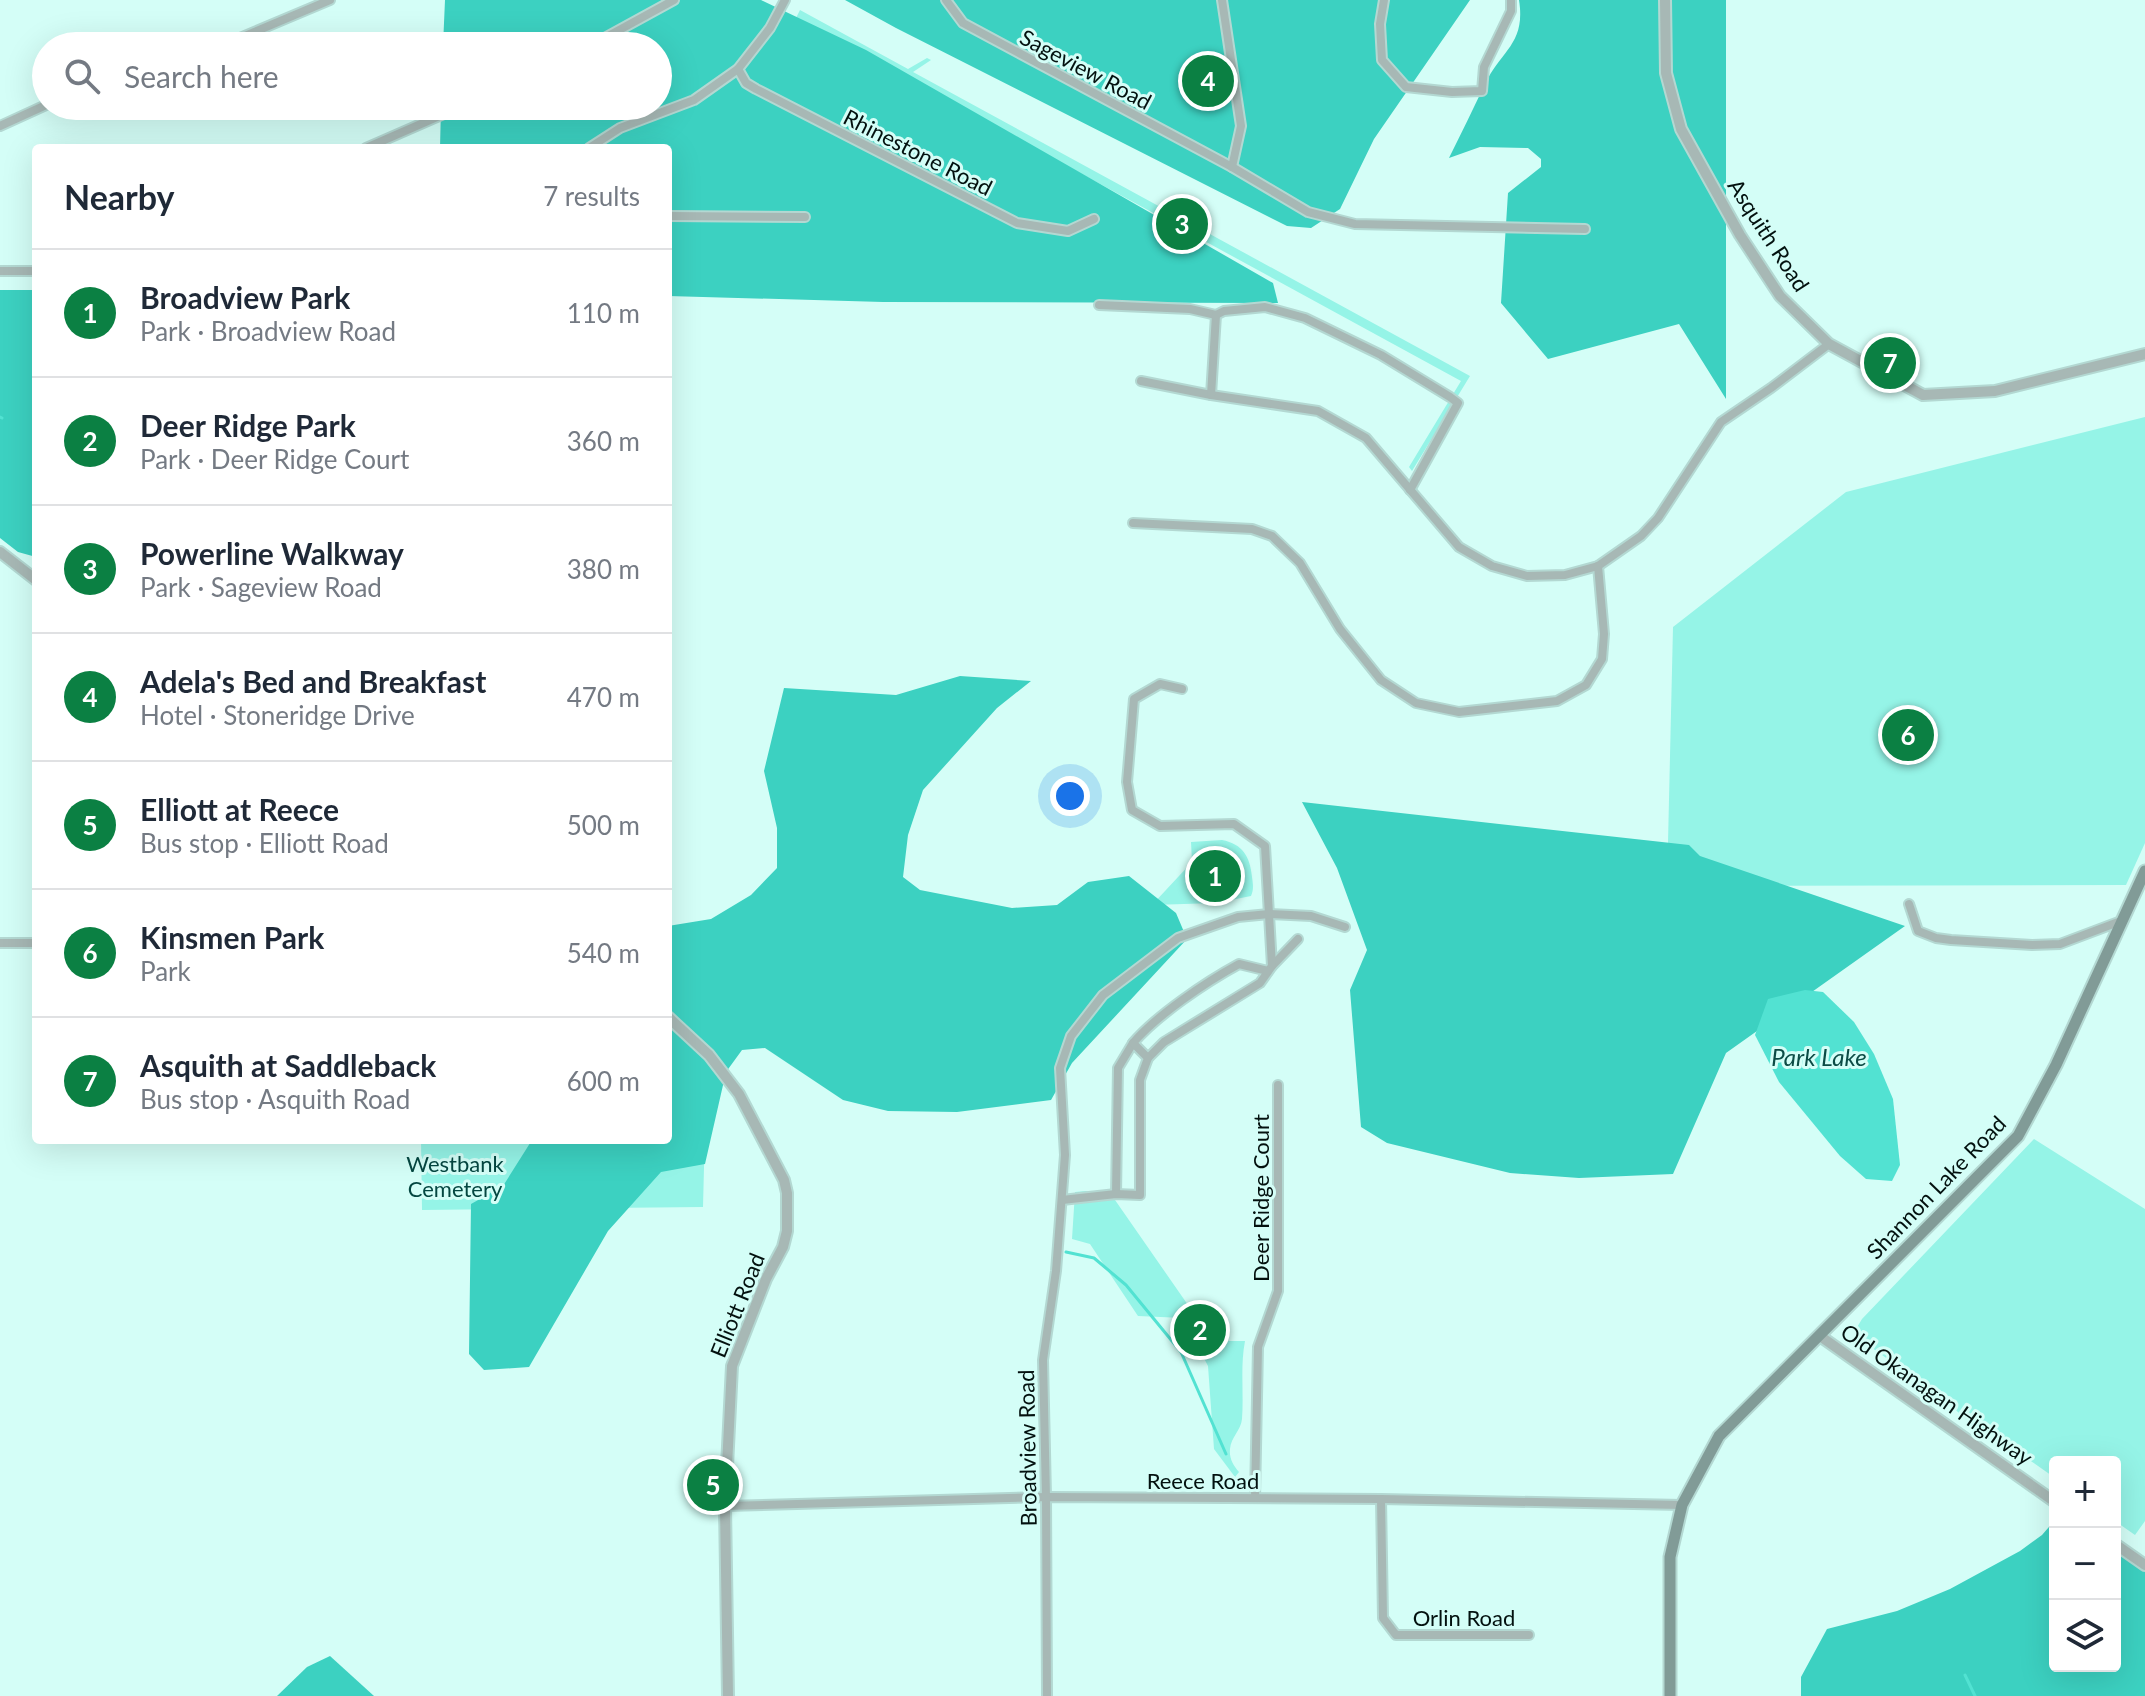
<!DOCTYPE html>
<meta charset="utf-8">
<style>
body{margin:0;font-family:Lato,sans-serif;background:#f2f2f3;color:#1f2937}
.controls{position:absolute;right:24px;bottom:24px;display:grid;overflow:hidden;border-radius:8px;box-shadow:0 8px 32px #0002}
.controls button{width:72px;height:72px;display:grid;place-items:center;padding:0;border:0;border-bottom:2px solid #e0e1e3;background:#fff;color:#1f2937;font:40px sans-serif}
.you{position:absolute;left:1070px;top:796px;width:28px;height:28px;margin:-20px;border:6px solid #fff;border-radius:50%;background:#1a73e8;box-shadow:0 0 0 12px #1a73e833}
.badge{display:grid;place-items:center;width:52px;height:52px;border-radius:50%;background:#0b8043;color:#fff;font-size:26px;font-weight:700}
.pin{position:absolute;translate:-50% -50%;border:4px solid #fff;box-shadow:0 2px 8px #0006}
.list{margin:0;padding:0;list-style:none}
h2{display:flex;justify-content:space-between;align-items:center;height:104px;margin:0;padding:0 32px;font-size:34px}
h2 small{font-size:26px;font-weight:400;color:#747a83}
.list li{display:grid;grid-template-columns:52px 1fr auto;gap:24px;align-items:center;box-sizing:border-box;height:128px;padding:0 32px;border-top:2px solid #e0e1e3}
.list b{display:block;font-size:30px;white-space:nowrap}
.list p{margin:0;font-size:26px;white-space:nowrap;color:#747a83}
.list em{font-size:26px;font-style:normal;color:#747a83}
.icon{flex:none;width:44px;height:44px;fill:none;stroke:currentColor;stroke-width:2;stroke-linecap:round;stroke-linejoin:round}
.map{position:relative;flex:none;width:2145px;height:1696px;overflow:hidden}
.search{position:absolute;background:#fff;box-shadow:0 8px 32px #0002;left:32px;top:32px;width:640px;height:88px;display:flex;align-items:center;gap:20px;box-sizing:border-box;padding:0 28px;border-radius:44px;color:#747a83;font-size:30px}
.panel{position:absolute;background:#fff;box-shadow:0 8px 32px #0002;left:32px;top:144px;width:640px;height:1000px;border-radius:8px}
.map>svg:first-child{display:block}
</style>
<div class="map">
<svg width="2145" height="1696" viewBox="0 0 2145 1696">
<rect width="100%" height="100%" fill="#d4fef7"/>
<g fill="#95f4e7">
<path d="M800 10 908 69 927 58 931 60 913 72 1470 376 1412 471 1409 467 1461 381 796 18Z"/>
<path d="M2145 417V843L2126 885 1667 886 1673 627 1846 492Z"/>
<path d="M1222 840C1243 844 1250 857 1252 877 1253 885 1254 889 1251 896L1216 903 1152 905 1192 862 1191 842Z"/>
<path d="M706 1088 703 1207 422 1210 421 1140H668Z"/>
<path d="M2034 1139 2145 1209V1521L2135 1535 2115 1521V1462H2055V1478L1994 1435 1989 1441 1945 1400 1861 1340 1856 1329 1862 1319Z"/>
<path d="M1086 1191 1115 1200 1197 1318H1202L1221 1341H1245C1240 1367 1244 1393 1242 1419 1241 1430 1231 1437 1230 1449 1229 1458 1233 1465 1239 1472L1235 1477 1214 1449 1208 1366 1183 1318 1138 1316 1090 1244 1072 1239 1075 1192Z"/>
</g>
<g fill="#3cd1c1">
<path d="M445 0H761L866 50 1273 283 1278 303 883 302 668 296V148H440L441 106H658V46H443Z"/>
<path d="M845 0H1470L1374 139 1340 209 1311 228 1287 226 896 28Z"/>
<path d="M1519 0H1726V399L1679 324 1548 359 1501 303 1508 193 1541 167V159L1528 148 1480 147 1449 158C1461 134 1473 109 1485 84 1501 50 1526 44 1519 0Z"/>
<path d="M0 290H36V557L18 552 0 538Z"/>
<path d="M960 676 1031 681 997 708 923 790 908 835 903 877 920 890 1012 908 1057 905 1088 882 1129 876 1176 913 1187 939 1072 1063 1051 1100 957 1112 888 1111 843 1100 765 1048 742 1050 726 1072 705 1164 661 1172 608 1231 529 1367 484 1370 469 1354 471 1204 503 1186 532 1140H668V926L711 919 751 895 777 868V828L764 771 784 688 896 695Z"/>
<path d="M1302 802 1689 845 1700 856 1905 926 1726 1053 1673 1174 1579 1178 1510 1173 1387 1143 1361 1127 1350 990 1367 950 1337 868Z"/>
<path d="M2055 1520V1666H2115V1541L2145 1561V1696H1801V1677L1827 1629 1897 1611 1950 1589 2020 1551 2042 1535Z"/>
<path d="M330 1656 374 1696H277L307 1667Z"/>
</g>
<path fill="#52e2d2" d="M1805 990 1823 992 1854 1022 1874 1054 1893 1099 1900 1165 1892 1181 1866 1179 1840 1156 1779 1082 1755 1035 1768 999Z"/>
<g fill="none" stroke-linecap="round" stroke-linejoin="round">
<g stroke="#52e2d2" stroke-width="3">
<path d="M0 417 2 418"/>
<path d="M1066 1252 1094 1258 1126 1285 1181 1352 1226 1454"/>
<path d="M1965 1675 1975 1696"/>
</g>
<defs>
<g id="minor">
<path d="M946 0 963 23 1232 167 1308 212 1355 224 1585 229"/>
<path d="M1222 0 1241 126 1232 167"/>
<path d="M1384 0 1380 24 1382 60 1406 87 1452 92 1482 91 1484 67 1511 11V0"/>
<path d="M221 46 330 0"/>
<path d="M590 46 674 0"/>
<path d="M738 69 746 83 756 89 1017 223 1068 231 1094 219"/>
<path d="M0 126 46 105"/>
<path d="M366 148 462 106"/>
<path d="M589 148 620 128 694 100 738 69 770 28 785 0"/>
<path d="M668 216 805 217"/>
<path d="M0 271H36"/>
<path d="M1099 305 1190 309 1216 315"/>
<path d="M1141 381 1211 395 1318 411 1366 438 1459 547 1492 566 1527 576 1565 575 1598 566 1641 536 1658 518 1721 422 1771 388 1829 344"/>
<path d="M1211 395 1216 315 1224 311 1265 307 1305 318 1381 355 1450 397 1458 403 1410 490"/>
<path d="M1133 523 1252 529 1272 536 1300 563 1340 629 1381 680 1416 703 1459 712 1557 701 1586 685 1602 659 1604 634 1598 566"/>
<path d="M1909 904 1918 931 1936 938 1951 940 2032 945 2060 944 2121 921"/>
<path d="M0 943H36"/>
<path d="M1272 966 1298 939"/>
<path d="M1148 1058 1164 1042 1260 983 1272 966 1265 846 1234 824 1160 826 1132 810 1127 782 1134 699 1160 684 1182 689"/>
<path d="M1116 1194 1118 1068 1133 1043"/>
<path d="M1062 1200 1116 1194 1140 1195V1080L1148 1058 1133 1043C1157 1015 1206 982 1239 964L1268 971"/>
<path d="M1255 1498 1258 1347 1278 1291V1085"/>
<path d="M1381 1499 1383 1618 1396 1635H1529"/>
<path d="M725 1506 1046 1497 1381 1499 1682 1505"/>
<path d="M1047 1696 1046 1497 1043 1360 1056 1271 1065 1155 1060 1068 1071 1036 1103 995 1178 938 1238 917 1269 914 1311 916 1345 927"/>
</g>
<g id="tertiary">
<path d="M1665 0 1666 73 1681 129 1740 235 1780 296 1829 344 1923 395 1995 391 2145 354"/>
<path d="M0 552 36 580"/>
<path d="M668 1017 709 1055 739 1094 784 1180 787 1193V1231L783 1247 766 1279 732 1366 725 1506 728 1696"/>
<path d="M1820 1336 2055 1502"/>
<path d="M2115 1544 2145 1565"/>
</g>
<path id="secondary" d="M1670 1696V1557L1682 1505 1719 1436 2018 1136 2056 1065 2145 871"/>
</defs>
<use href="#minor" stroke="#b3d8d2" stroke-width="12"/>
<use href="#tertiary" stroke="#b3d8d2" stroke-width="14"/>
<use href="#secondary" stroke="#b3d8d2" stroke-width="15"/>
<use href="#minor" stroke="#a7b8b5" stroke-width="8"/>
<use href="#tertiary" stroke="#a7b8b5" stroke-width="10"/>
<use href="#secondary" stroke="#819b97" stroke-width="11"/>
</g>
<g text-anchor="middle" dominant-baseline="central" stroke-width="6" stroke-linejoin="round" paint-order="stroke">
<g font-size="22" fill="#03110f" stroke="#d4fef7">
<text transform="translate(1086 69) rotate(28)">Sageview Road</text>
<text transform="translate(918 152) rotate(27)">Rhinestone Road</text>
<text transform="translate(1769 235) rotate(57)">Asquith Road</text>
<text transform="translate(1936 1187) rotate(-46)">Shannon Lake Road</text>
<text transform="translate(1260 1198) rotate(-90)">Deer Ridge Court</text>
<text transform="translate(737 1305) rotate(-68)">Elliott Road</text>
<text transform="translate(1937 1394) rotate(35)">Old Okanagan Highway</text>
<text transform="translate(1027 1448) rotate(-91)">Broadview Road</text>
<text x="1203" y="1480">Reece Road</text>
<text x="1464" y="1617">Orlin Road</text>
</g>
<g font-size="22" fill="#044741" stroke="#d4fef7">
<text x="455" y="1163">Westbank<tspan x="455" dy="25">Cemetery</tspan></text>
</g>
<g font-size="24" font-style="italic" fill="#0c4c46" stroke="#d4fef7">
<text x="1819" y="1056">Park Lake</text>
</g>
</g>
</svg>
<div class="controls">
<button>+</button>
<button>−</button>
<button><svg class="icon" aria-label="layers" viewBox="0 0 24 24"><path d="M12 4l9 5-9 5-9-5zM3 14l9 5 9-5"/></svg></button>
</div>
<div class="you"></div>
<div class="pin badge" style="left:1215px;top:876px">1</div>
<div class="pin badge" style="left:1200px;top:1330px">2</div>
<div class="pin badge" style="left:1182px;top:224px">3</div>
<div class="pin badge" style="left:1208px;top:81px">4</div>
<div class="pin badge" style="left:713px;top:1485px">5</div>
<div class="pin badge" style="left:1908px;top:735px">6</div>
<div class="pin badge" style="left:1890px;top:363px">7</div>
<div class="search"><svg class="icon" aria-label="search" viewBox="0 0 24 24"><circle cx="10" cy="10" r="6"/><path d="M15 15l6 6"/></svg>Search here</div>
<section class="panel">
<h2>Nearby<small>7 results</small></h2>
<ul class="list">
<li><span class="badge">1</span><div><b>Broadview Park</b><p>Park · Broadview Road</p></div><em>110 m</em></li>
<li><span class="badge">2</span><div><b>Deer Ridge Park</b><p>Park · Deer Ridge Court</p></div><em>360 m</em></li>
<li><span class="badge">3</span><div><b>Powerline Walkway</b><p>Park · Sageview Road</p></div><em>380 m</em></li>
<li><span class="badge">4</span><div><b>Adela's Bed and Breakfast</b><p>Hotel · Stoneridge Drive</p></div><em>470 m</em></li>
<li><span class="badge">5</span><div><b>Elliott at Reece</b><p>Bus stop · Elliott Road</p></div><em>500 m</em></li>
<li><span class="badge">6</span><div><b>Kinsmen Park</b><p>Park</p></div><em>540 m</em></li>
<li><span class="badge">7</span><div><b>Asquith at Saddleback</b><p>Bus stop · Asquith Road</p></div><em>600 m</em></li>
</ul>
</section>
</div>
